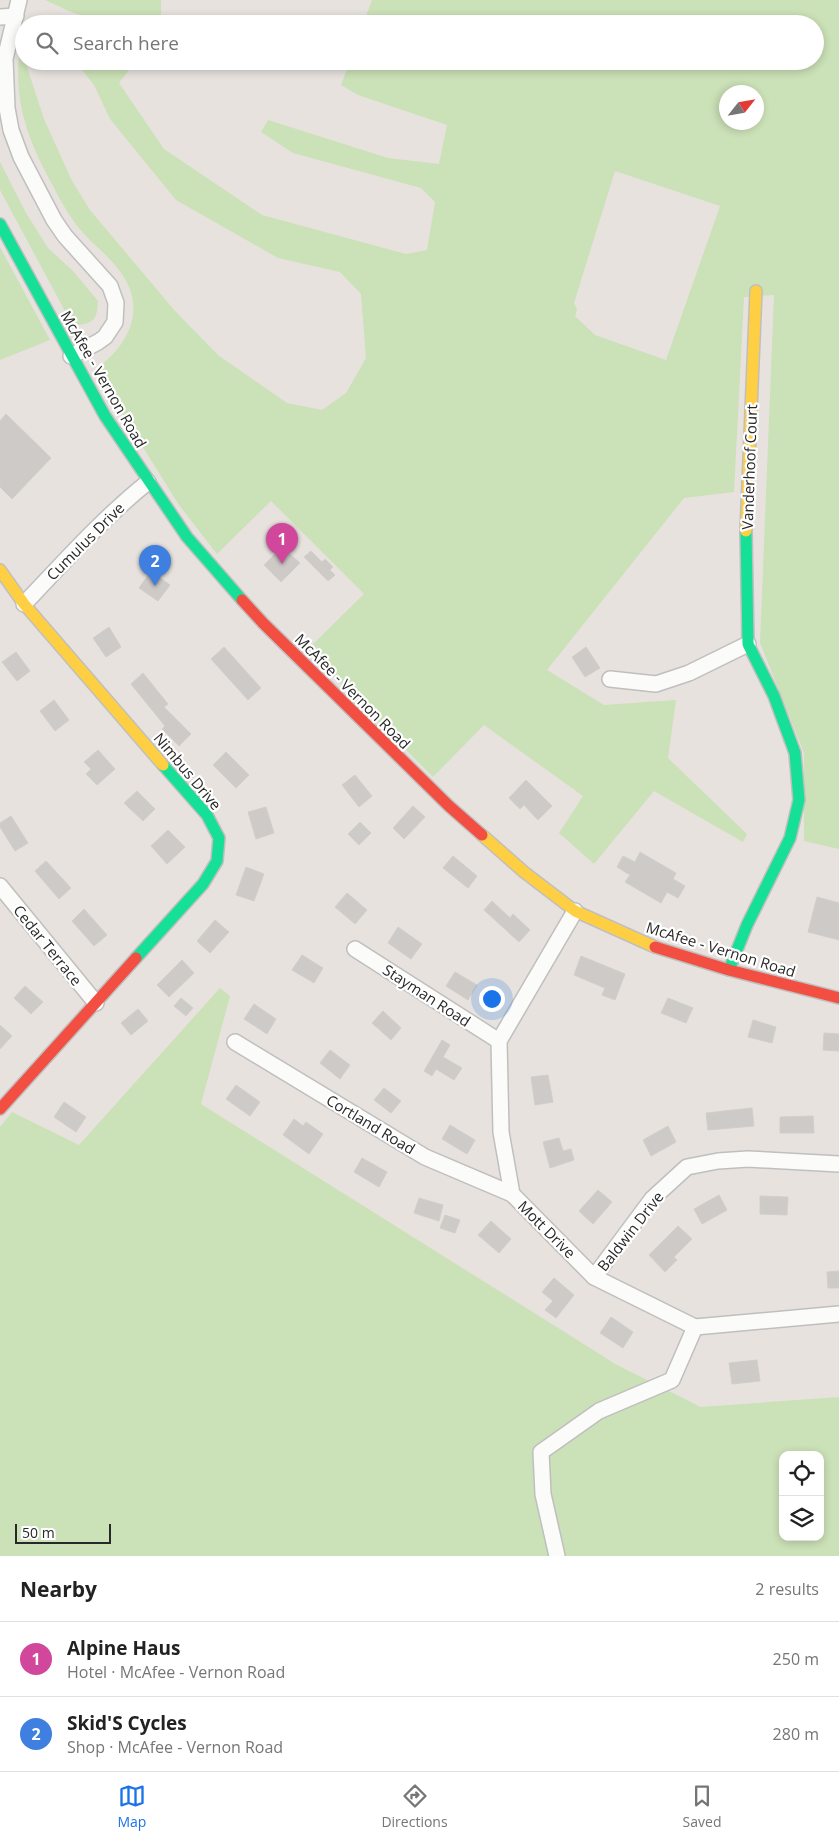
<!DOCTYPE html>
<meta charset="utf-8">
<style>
body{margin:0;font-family:"Open Sans",sans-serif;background:#f2f2f2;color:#222}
.controls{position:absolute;right:15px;bottom:15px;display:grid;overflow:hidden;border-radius:10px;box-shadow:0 2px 8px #0003}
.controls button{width:45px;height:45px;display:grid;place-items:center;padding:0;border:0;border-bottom:1px solid #e0e0e0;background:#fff;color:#222;font:25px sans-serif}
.compass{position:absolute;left:719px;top:85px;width:45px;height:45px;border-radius:50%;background:#fff;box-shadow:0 2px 8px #0003;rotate:59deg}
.scale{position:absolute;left:15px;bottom:12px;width:96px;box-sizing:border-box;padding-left:5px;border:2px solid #282828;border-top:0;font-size:14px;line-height:18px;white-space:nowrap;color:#282828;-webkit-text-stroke:4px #fff;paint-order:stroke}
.you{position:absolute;left:491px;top:998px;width:18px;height:18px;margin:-12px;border:4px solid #fff;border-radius:50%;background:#1a73e8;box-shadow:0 0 0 8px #1a73e833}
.badge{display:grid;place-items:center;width:32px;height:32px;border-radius:50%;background:#1a73e8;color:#fff;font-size:16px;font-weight:700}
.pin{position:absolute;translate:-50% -41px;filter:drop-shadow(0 1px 2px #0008)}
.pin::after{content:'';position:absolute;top:26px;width:18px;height:15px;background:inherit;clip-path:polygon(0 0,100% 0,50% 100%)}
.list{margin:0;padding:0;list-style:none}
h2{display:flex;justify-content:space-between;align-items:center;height:65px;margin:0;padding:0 20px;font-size:21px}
h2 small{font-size:16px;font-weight:400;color:#767676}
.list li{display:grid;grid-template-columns:32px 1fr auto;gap:15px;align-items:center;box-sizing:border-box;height:75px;padding:0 20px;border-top:1px solid #e0e0e0}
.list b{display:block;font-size:19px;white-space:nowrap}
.list p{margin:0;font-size:16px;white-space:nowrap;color:#767676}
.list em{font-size:16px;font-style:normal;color:#767676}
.icon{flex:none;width:28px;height:28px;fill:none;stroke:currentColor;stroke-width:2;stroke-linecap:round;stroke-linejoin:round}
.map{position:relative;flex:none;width:839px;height:1556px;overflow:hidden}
.search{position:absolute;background:#fff;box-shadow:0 2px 8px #0003;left:15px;right:15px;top:15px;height:55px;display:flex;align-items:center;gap:12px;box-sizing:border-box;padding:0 18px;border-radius:28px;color:#767676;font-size:19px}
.sheet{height:215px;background:#fff}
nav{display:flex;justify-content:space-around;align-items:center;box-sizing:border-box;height:70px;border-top:1px solid #e0e0e0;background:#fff;font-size:14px;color:#767676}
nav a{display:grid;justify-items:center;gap:2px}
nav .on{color:#1a73e8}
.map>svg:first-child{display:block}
</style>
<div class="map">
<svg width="839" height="1556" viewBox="0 0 839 1556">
<rect width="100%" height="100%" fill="#e7e2de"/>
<g fill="#cbe1b7" fill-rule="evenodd">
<path d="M45 0H161V14L169 24H112L71 12Z"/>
<path d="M372 0H839V849L804 841V753L760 643 774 295 744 297 734 492 684 498 547 670 604 705 676 700 668 758 747 834 743 842 654 791 594 864 559 833 583 796 484 725 433 777 307 650 364 594 271 501 217 554 179 505 106 388C105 384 101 379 100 375 99 364 108 360 114 353 131 334 139 311 129 287 119 264 101 252 85 235 71 220 61 202 52 184 30 144 14 104 19 57L24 58V61H25L44 119 72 181 90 210 175 311 218 355 287 403 322 410 346 393 366 358 361 294 340 272 278 258 176 200 110 119 94 85 75 61H136L119 83 164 149 262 215 406 254 427 250 435 202 421 188 293 153 261 132 268 120 388 158 439 164 447 125 358 95 341 85 350 61H815V24H363ZM726 92H756V122H726ZM615 171 720 206 666 360 595 335 575 316 577 309 574 303Z"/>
<path d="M0 162 26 213 48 248 73 271 98 301C97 318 95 323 78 325L65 311 0 190Z"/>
<path d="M0 247 50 340 0 360Z"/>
<path d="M220 988 230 996 201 1104 617 1365 701 1407 839 1397V1556H0V1127L12 1112 79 1145ZM783 1455H820V1537H783Z"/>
</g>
<g fill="#cdcac7" stroke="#d2ceca">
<path d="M6 414 51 458 12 499 0 487V421Z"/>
<path d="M282 547 300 563 281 582 264 565Z"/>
<path d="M311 551 322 562 325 559 333 567 330 570 335 575 328 581 304 557Z"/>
<path d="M151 571 170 585 158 601 139 588Z"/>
<path d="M109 627 121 647 106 657 93 638Z"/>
<path d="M224 647 261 688 248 700 211 659Z"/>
<path d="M586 647 600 668 585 677 572 657Z"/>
<path d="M16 652 30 671 17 681 2 662Z"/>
<path d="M143 673 168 704 164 707 191 734 179 746 162 729 165 726 131 684Z"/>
<path d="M54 700 69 720 55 731 40 711Z"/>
<path d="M98 750 115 769 97 785 86 774 91 769 84 762Z"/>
<path d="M226 752 249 775 236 788 213 765Z"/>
<path d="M355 775 372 796 359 807 342 785Z"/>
<path d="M526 780 552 806 538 820 524 805 520 809 509 798Z"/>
<path d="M137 791 155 809 143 821 124 803Z"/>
<path d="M413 806 425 817 404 839 393 828Z"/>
<path d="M266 807 274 833 256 839 248 812Z"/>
<path d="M11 816 28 843 15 851 0 827V823Z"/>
<path d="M360 822 371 833 359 845 348 834Z"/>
<path d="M168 830 185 847 167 864 151 846Z"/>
<path d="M640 852 676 873 673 879 685 886 678 898 667 892 661 903 625 882 630 875 617 867 623 856 635 862Z"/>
<path d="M453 856 477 876 468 888 443 868Z"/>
<path d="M46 861 71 888 59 899 35 871Z"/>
<path d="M246 867 264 874 254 901 236 895Z"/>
<path d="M347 893 367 910 355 924 335 907Z"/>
<path d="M817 897 839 903V940L808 932Z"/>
<path d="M492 901 510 918 513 914 530 930 519 942 484 910Z"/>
<path d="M84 909 107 935 94 946 72 921Z"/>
<path d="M215 920 229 932 210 953 197 941Z"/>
<path d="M398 927 422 944 411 959 388 943Z"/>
<path d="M302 955 323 968 314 983 292 970Z"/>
<path d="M581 956 625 974 615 1000 602 995 605 988 574 975Z"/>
<path d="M182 960 194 973 169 997 157 985Z"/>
<path d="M455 972 477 985 468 1000 446 986Z"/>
<path d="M25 986 43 1002 31 1014 14 998Z"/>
<path d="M181 998 193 1008 186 1016 174 1006Z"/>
<path d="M668 998 693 1008 686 1023 661 1013Z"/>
<path d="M254 1004 276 1019 267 1034 244 1019Z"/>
<path d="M138 1009 148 1021 131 1035 121 1023Z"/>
<path d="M383 1011 401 1028 391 1040 372 1023Z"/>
<path d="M753 1020 776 1027 772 1043 748 1037Z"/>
<path d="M0 1025 12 1036 0 1049Z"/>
<path d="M824 1033 839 1034V1051L823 1050Z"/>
<path d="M442 1040 450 1045 443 1057 462 1068 454 1080 436 1069 432 1076 424 1071Z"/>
<path d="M330 1050 350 1065 340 1079 320 1063Z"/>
<path d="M548 1075 553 1102 535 1105 531 1077Z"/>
<path d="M236 1085 260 1102 250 1116 226 1099Z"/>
<path d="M384 1088 401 1101 391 1113 374 1100Z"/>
<path d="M64 1102 86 1117 76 1132 54 1117Z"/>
<path d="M752 1108 754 1126 708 1130 706 1113Z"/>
<path d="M813 1116 814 1133H780V1117Z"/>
<path d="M294 1119 303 1126 306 1122 323 1134 309 1154 283 1135Z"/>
<path d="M450 1125 475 1140 467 1154 442 1139Z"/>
<path d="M668 1126 676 1142 651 1156 643 1140Z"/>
<path d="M559 1138 563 1151 571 1149 574 1160 550 1168 543 1142Z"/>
<path d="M362 1158 387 1172 379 1187 354 1172Z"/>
<path d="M598 1190 612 1202 593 1224 579 1211Z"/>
<path d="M719 1195 727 1210 702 1224 694 1209Z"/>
<path d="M760 1196 788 1197 787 1215 760 1214Z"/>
<path d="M419 1198 443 1205 439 1221 414 1213Z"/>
<path d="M445 1215 460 1220 455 1233 440 1228Z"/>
<path d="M491 1221 511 1239 499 1253 478 1235Z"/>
<path d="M678 1226 692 1239 674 1257 677 1260 665 1272 649 1255Z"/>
<path d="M839 1271V1288H828L827 1272Z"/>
<path d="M554 1278 574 1295 556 1318 545 1310 553 1301 542 1292Z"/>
<path d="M611 1317 633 1332 623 1348 600 1333Z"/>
<path d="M757 1360 760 1381 732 1384 729 1363Z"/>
</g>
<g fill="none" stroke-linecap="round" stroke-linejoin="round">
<defs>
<g id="street">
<path d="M19 0 5 59 7 108 11 130 21 157 54 220 65 236 110 286 116 303 115 322 105 337 98 342 71 356"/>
<path d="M0 17 16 16"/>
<path d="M24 604C64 562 103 518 148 482"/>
<path d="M610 679 656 684 689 673 748 644"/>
<path d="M0 886 96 1003"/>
<path d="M575 911 499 1041 501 1132 512 1194 594 1277 695 1327 839 1314"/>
<path d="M355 949 499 1041"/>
<path d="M235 1042 425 1157 512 1194"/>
<path d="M594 1277 652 1199 687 1167 718 1161 748 1159 839 1164"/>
<path d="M557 1556 543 1494 541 1452 599 1411 672 1380 695 1327"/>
</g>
<g id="fast">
<path d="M0 224 105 416 187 537 242 600"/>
<path d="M136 958 203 884 217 861 219 838 207 815 163 765"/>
<path d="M729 970 747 925 790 838 799 800 795 753 774 696 748 644 746 531"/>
</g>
<g id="slow">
<path d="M746 531 756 291"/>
<path d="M0 570 24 604 163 765"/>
<path d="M482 835 524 872 575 911 655 947"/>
</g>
<g id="jam">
<path d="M242 600 263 623 449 806 482 835"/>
<path d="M655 947 729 970 839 998"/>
<path d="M0 1109 136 958"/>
</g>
</defs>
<use href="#street" stroke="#c0bfbf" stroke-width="18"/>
<use href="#fast" stroke="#c0bfbf" stroke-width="14"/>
<use href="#slow" stroke="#c0bfbf" stroke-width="14"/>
<use href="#jam" stroke="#c0bfbf" stroke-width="14"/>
<use href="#street" stroke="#fbfbfa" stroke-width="15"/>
<use href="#fast" stroke="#16e098" stroke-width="11"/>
<use href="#slow" stroke="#ffcf43" stroke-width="11"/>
<use href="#jam" stroke="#f24e42" stroke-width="11"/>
</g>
<g text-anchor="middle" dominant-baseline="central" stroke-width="4.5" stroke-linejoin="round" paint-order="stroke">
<g font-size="15" fill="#282828" stroke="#fff">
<text transform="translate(104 379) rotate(60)">McAfee - Vernon Road</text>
<text transform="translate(749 467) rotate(-88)">Vanderhoof Court</text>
<text transform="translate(85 541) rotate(-45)">Cumulus Drive</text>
<text transform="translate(353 691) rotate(45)">McAfee - Vernon Road</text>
<text transform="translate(188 771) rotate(50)">Nimbus Drive</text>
<text transform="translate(48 945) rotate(51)">Cedar Terrace</text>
<text transform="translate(721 949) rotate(17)">McAfee - Vernon Road</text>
<text transform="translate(427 995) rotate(33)">Stayman Road</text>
<text transform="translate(371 1124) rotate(31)">Cortland Road</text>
<text transform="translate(547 1229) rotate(45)">Mott Drive</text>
<text transform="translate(630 1231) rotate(-52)">Baldwin Drive</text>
</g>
</g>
</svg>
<div class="controls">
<button><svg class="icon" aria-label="locate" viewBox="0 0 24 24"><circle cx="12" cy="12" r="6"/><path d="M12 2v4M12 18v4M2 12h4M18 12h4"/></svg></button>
<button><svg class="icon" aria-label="layers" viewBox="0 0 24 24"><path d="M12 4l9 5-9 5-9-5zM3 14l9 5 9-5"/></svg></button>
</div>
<svg class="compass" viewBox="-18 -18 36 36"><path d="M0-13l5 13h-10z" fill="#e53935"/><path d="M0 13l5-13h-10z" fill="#767676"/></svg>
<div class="scale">50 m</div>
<div class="you"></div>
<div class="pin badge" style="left:282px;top:564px;background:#d1479c">1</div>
<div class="pin badge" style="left:155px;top:586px;background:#3f7fe0">2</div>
<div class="search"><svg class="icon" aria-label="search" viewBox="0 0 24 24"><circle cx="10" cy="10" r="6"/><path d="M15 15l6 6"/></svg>Search here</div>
</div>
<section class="sheet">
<h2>Nearby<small>2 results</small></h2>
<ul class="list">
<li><span class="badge" style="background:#d1479c">1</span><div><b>Alpine Haus</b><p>Hotel · McAfee - Vernon Road</p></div><em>250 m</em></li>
<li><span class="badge" style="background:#3f7fe0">2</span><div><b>Skid'S Cycles</b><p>Shop · McAfee - Vernon Road</p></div><em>280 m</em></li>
</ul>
</section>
<nav>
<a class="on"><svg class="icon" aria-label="map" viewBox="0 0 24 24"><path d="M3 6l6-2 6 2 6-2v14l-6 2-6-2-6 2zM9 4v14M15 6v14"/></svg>Map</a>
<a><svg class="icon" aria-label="directions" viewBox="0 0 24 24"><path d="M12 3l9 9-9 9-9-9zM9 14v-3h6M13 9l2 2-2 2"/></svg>Directions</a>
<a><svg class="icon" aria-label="saved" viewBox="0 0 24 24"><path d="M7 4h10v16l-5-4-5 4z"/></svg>Saved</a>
</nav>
